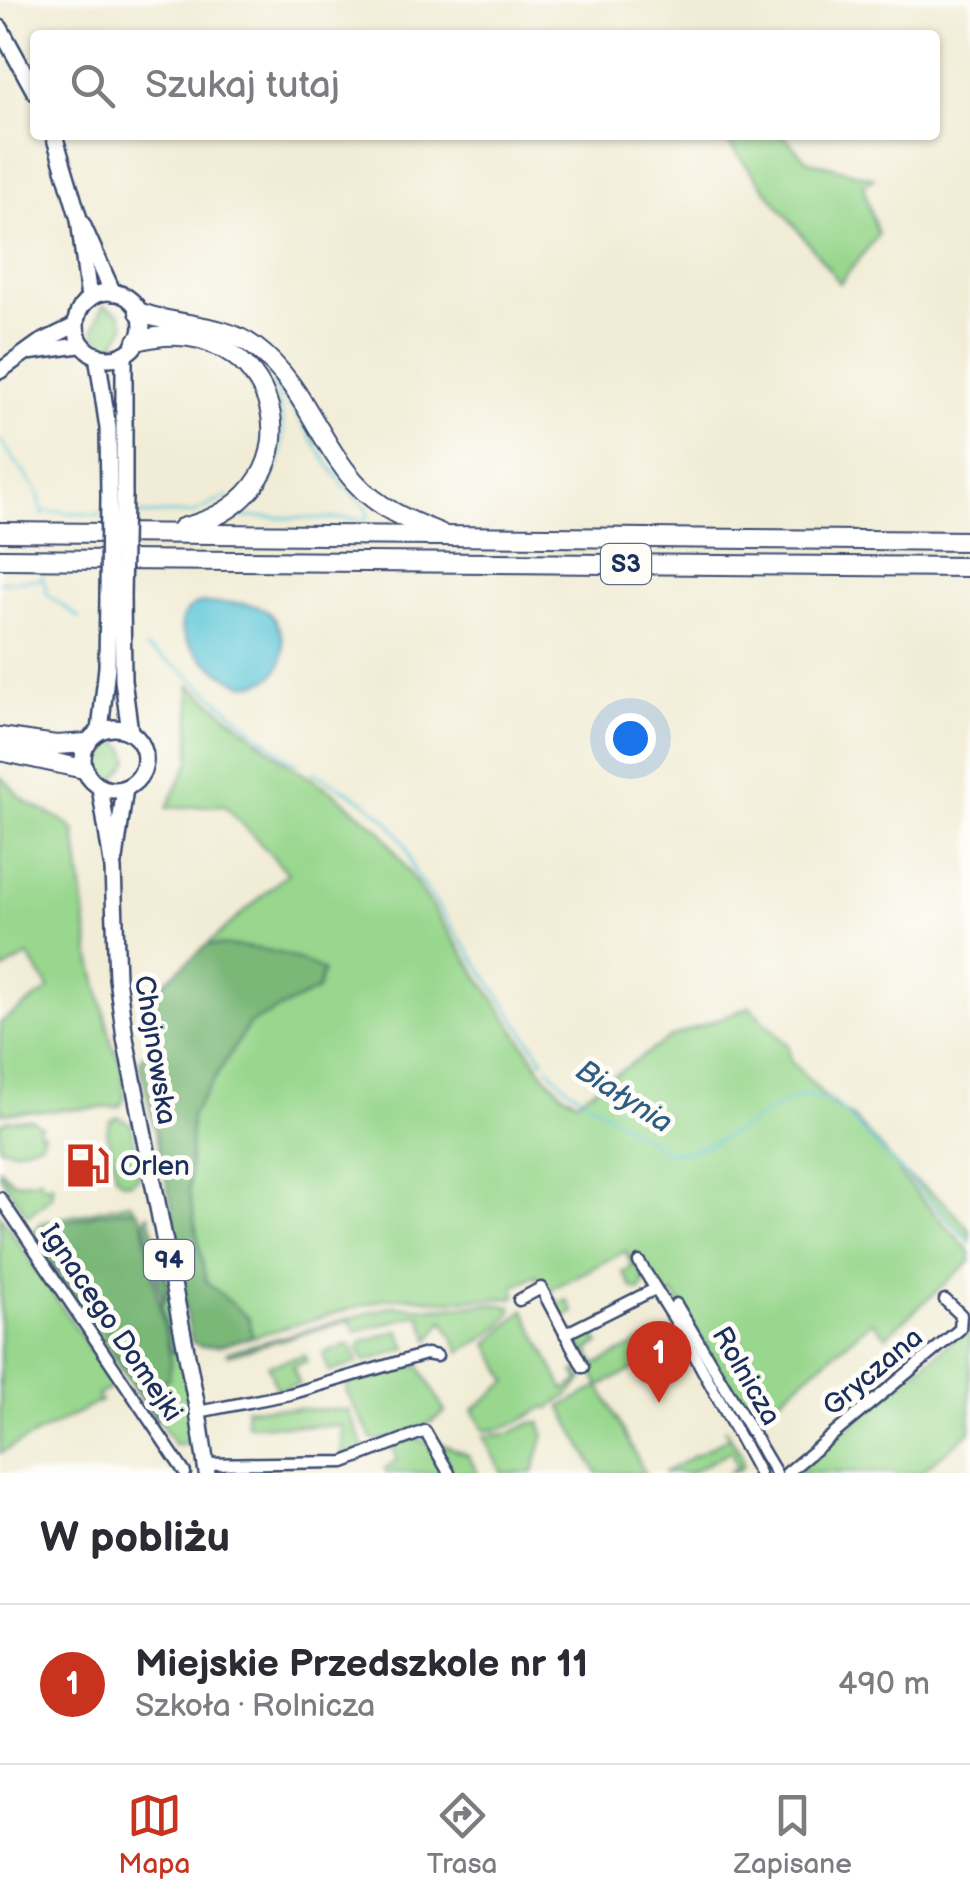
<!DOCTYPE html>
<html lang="pl">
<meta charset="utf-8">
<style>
body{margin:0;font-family:"Balsamiq Sans",sans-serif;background:#f7f7f7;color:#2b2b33}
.you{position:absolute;left:630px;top:738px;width:35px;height:35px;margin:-25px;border:8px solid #fff;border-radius:50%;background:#1a73e8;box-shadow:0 0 0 15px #1a73e833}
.badge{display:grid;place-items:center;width:65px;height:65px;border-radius:50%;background:#c8321e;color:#fff;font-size:32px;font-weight:700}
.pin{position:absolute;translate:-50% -82px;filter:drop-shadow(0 2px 5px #0008)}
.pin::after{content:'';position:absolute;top:52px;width:35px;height:30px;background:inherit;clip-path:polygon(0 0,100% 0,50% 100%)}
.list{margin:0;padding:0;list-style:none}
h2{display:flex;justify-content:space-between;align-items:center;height:130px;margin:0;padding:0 40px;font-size:42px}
h2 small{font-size:32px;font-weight:400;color:#7c7c81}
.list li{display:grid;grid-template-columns:65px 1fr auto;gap:30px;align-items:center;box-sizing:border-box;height:160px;padding:0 40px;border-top:2px solid #e1e1e2}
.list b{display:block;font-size:38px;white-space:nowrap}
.list p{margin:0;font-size:32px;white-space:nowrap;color:#7c7c81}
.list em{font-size:32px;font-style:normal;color:#7c7c81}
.icon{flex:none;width:55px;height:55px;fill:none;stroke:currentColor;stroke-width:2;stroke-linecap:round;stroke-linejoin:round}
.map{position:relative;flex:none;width:970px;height:1473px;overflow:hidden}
.search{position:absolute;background:#fff;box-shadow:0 2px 8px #0004;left:30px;right:30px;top:30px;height:110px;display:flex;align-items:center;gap:25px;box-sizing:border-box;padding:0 35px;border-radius:10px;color:#7c7c81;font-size:38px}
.sheet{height:290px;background:#fff}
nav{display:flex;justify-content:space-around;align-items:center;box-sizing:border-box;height:140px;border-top:2px solid #e1e1e2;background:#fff;font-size:28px;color:#7c7c81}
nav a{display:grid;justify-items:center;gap:5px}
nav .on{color:#c8321e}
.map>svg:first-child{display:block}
</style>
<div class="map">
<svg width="970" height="1473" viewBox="0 0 970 1473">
<rect width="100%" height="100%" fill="#fdfcf7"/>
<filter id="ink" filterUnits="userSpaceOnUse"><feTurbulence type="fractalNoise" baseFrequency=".01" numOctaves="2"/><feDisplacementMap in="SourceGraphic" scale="20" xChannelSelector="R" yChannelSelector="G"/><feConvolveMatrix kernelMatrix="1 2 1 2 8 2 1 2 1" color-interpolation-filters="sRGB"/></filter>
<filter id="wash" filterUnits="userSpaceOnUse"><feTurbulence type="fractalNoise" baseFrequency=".0048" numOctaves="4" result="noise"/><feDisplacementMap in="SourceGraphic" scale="40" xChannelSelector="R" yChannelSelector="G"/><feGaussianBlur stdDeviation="2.25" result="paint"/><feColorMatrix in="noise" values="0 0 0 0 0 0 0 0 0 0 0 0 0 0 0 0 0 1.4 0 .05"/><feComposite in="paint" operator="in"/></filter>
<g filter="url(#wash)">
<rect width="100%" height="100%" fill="#f1ecd5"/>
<g fill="#98d78d" stroke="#5a8376" stroke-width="2.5">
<path d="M722 135H783L806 160 874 178 863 186 878 235 840 283Z"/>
<path d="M103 305 120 313 125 326 111 348 98 340 94 330Z"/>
<path d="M190 685 288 764 333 792 381 831 545 1075 563 1094 577 1100 671 1037 750 1007 788 1045 791 1061 828 1100 855 1120 903 1173 943 1201 970 1230V1242L903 1173 900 1175 970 1252V1262L886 1336 872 1321 752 1422 674 1294 669 1296 658 1289 637 1254 632 1258C639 1270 650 1277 640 1291L632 1288 623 1272 632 1267 626 1251 550 1290 558 1304 567 1300 574 1312 562 1319 536 1275 514 1287 516 1295 513 1298 442 1301 409 1297 385 1299 252 1337 249 1319 206 1282 189 1192 191 1116 249 1024 317 990 323 971C281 948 253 947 207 945L288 873 224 805 167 808 190 760Z"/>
<path d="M113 740 125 747 129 760 115 780C86 770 103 755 113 740Z"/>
<path d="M0 777C11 783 14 793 24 800 41 812 62 816 75 832L90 953 112 1044 121 1063 125 1098 119 1107 0 1113 3 1109 0 1105V1023L50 989 28 956 0 972Z"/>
<path d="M119 1117 131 1124 140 1169 139 1177 130 1183 121 1181 116 1175 107 1131 110 1121Z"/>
<path d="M31 1119 41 1126 38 1127 40 1134 44 1133 41 1142 14 1150 0 1147V1125L7 1120Z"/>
<path d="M0 1169 13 1182 33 1181 41 1178 42 1186 52 1184V1196L28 1216 0 1175Z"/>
<path d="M130 1203 135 1209 96 1214 43 1228 36 1239 34 1235 40 1223Z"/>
<path d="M0 1215 115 1386 98 1395 101 1401 0 1453Z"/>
<path d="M154 1231 163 1257 182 1352 171 1351 161 1301H165L167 1287Z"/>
<path d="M41 1246 72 1294 94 1313 106 1305 103 1327 107 1339 155 1417 159 1414 148 1391 167 1379 170 1352 183 1354 197 1441 175 1445 159 1421 156 1422 39 1247Z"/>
<path d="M497 1304 512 1307C507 1329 479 1341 460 1352L444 1320 430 1340 420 1315H416L355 1332 351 1320 228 1355 227 1352 393 1306 430 1308Z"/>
<path d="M524 1310 564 1390 579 1381 574 1372 578 1370 583 1380 566 1397 548 1409 545 1407C526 1417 508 1432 484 1430L473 1410 508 1381 488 1344Z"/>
<path d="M970 1326V1432L920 1473H792Z"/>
<path d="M399 1330 407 1348 365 1362 359 1349 361 1342Z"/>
<path d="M591 1330 599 1344 588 1349 595 1365 656 1335 658 1338 673 1330 683 1348 678 1351 675 1348 600 1386 645 1473H597L561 1407 599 1386 579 1346 582 1335Z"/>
<path d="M351 1344 358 1363 329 1372 323 1353Z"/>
<path d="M305 1355 307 1361 293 1366 299 1384 277 1390 268 1365Z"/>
<path d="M419 1365 445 1412C433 1423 389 1445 372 1439L347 1393 346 1384 363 1375 372 1379Z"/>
<path d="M246 1408 348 1410 364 1447 362 1451 342 1458V1426L247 1425Z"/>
<path d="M540 1422 544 1434 533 1473H502L483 1436 509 1434 530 1423Z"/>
<path d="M724 1428 741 1454 743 1465 739 1471 728 1472 737 1467 731 1451 689 1473H663L729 1437Z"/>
<path d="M417 1438 430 1445 446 1473H386L385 1468 397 1460 392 1445Z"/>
<path d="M437 1442 468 1455 478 1473H453Z"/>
</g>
<g fill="#7ab878" stroke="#4a746b" stroke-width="2.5">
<path d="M207 945C253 947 282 948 323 971L317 990 249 1024 191 1116 189 1192 206 1281 249 1319 252 1337 219 1346H200L192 1342 177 1266 171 1202 140 1065 141 1059 153 1043 147 997Z"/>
<path d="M135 1209 141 1215 171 1361 169 1377 148 1392 159 1414 156 1417 107 1339 103 1327 106 1305 94 1313 75 1298 36 1239 43 1228 96 1214Z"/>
<path d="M149 1215 167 1286 163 1303 144 1220Z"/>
</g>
<path fill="#5ec7d9" stroke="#3c7b9c" stroke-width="2.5" d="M197 604C215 603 244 601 261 608 289 620 298 689 242 684 218 674 151 627 197 604Z"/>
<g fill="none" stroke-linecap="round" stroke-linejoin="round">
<g stroke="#5ec7d9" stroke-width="2.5">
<path d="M276 382 326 461 345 487 368 509V519L243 517C247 509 256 501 263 492 288 456 287 423 273 383Z"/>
<path d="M0 440 38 492 43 516"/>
<path d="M42 511 101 515"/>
<path d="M129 515 194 513 228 496"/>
<path d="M42 575 48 595 79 618"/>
<path d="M0 582 41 579"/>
<path d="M146 648 182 670 288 759 299 764"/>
<path d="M312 772C347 791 384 807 404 844 409 853 411 864 415 873L544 1061"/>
<path d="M548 1067 565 1086 667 1152 687 1151 714 1143 792 1099 810 1095 835 1103 970 1242"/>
</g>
</g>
</g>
<g filter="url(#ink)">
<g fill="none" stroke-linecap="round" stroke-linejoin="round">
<defs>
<g id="minor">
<path d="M0 1198 185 1473"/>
<path d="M639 1262 677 1323 759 1473"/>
<path d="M519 1300 541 1288 583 1367"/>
<path d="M676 1304 776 1473"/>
<path d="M565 1334 655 1289"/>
<path d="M198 1412 290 1394 426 1354 437 1356"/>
<path d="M206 1464 344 1462 425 1431 449 1473"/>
<path d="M787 1473 960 1329 961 1315 945 1300"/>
</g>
<g id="secondary">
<path d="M31 352 83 345"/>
<path d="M0 371 39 343 76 325"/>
</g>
<g id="primary">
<path d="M0 28 35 92"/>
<path d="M54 135 79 219 89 299"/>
<path d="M82 224 113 293"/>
<circle cx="109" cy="325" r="33"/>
<path d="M97 355 108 428 109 495"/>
<path d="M124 495V354"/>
<path d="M122 596 123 680 130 732"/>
<circle cx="114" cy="759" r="31"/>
<path d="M100 731 107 667 108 596"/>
<path d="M100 787 113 869 117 978 125 1038 198 1412 207 1473"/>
<path d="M115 859 125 788"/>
</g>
<g id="motorway">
<path d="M139 312C177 327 221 322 255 347 302 382 318 440 355 482 378 508 409 521 440 533"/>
<path d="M137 341C276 303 335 491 182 528"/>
<path d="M0 532 970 541"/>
<path d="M0 559 970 567"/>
<path d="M0 737 56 745 87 743"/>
<path d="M0 751 84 769"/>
</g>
</defs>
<use href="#minor" stroke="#3b4b70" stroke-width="15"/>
<use href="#secondary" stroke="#3b4b70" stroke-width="19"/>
<use href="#primary" stroke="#3b4b70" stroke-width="20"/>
<use href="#motorway" stroke="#3b4b70" stroke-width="22"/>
<use href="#minor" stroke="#fff" stroke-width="10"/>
<use href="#secondary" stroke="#fff" stroke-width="14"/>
<use href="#primary" stroke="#fff" stroke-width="15"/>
<use href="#motorway" stroke="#fff" stroke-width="18"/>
<defs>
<g id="primary-bridge">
<path d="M108 596 109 495"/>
<path d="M122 596 124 495"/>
</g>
</defs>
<use href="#primary-bridge" stroke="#3b4b70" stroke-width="20" stroke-linecap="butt"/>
<use href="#primary-bridge" stroke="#fff" stroke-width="15"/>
</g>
</g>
<defs>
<symbol id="fuel-bare" viewBox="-9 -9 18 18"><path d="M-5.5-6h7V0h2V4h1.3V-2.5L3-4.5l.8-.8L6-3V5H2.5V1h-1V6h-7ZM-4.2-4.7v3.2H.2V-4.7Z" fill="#c8321e" stroke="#fdfcf7" stroke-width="2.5" paint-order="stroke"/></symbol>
</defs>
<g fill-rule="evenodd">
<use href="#fuel-bare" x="56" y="1134" width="63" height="63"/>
</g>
<g text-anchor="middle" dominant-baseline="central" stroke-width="10" stroke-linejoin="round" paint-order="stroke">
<g fill="#fdfcf7" stroke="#5f6c8c" stroke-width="2.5">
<rect x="601" y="544" width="50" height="40" rx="8"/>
<rect x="144" y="1240" width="50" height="40" rx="8"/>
</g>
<g font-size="25" font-weight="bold" fill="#1b2f5e">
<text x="626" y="564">S3</text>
<text x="169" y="1260">94</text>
</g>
<g font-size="28" fill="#1b2f5e" stroke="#fdfcf7">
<text transform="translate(155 1050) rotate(81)">Chojnowska</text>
<text transform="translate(111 1323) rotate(56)">Ignacego Domejki</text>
<text transform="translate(873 1372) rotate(-40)">Gryczana</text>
<text transform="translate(746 1376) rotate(60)">Rolnicza</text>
</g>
<g font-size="28" fill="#1b2f5e" stroke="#fdfcf7" text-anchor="start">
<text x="120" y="1166">Orlen</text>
</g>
<g font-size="30" font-style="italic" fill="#2f5d83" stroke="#fdfcf7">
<text transform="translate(624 1097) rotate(33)">Białynia</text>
</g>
</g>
</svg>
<div class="you"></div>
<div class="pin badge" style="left:659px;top:1403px">1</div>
<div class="search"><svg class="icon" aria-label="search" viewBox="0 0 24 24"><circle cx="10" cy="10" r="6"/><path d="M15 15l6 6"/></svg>Szukaj tutaj</div>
</div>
<section class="sheet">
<h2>W pobliżu<small></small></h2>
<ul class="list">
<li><span class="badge">1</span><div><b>Miejskie Przedszkole nr 11</b><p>Szkoła · Rolnicza</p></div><em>490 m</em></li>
</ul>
</section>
<nav>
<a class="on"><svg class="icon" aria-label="map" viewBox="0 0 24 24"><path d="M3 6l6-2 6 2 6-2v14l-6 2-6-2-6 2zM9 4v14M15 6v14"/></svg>Mapa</a>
<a><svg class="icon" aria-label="directions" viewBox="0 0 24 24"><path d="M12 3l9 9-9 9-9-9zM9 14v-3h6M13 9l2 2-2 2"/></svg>Trasa</a>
<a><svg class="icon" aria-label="saved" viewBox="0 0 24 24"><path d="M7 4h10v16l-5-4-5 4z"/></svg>Zapisane</a>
</nav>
